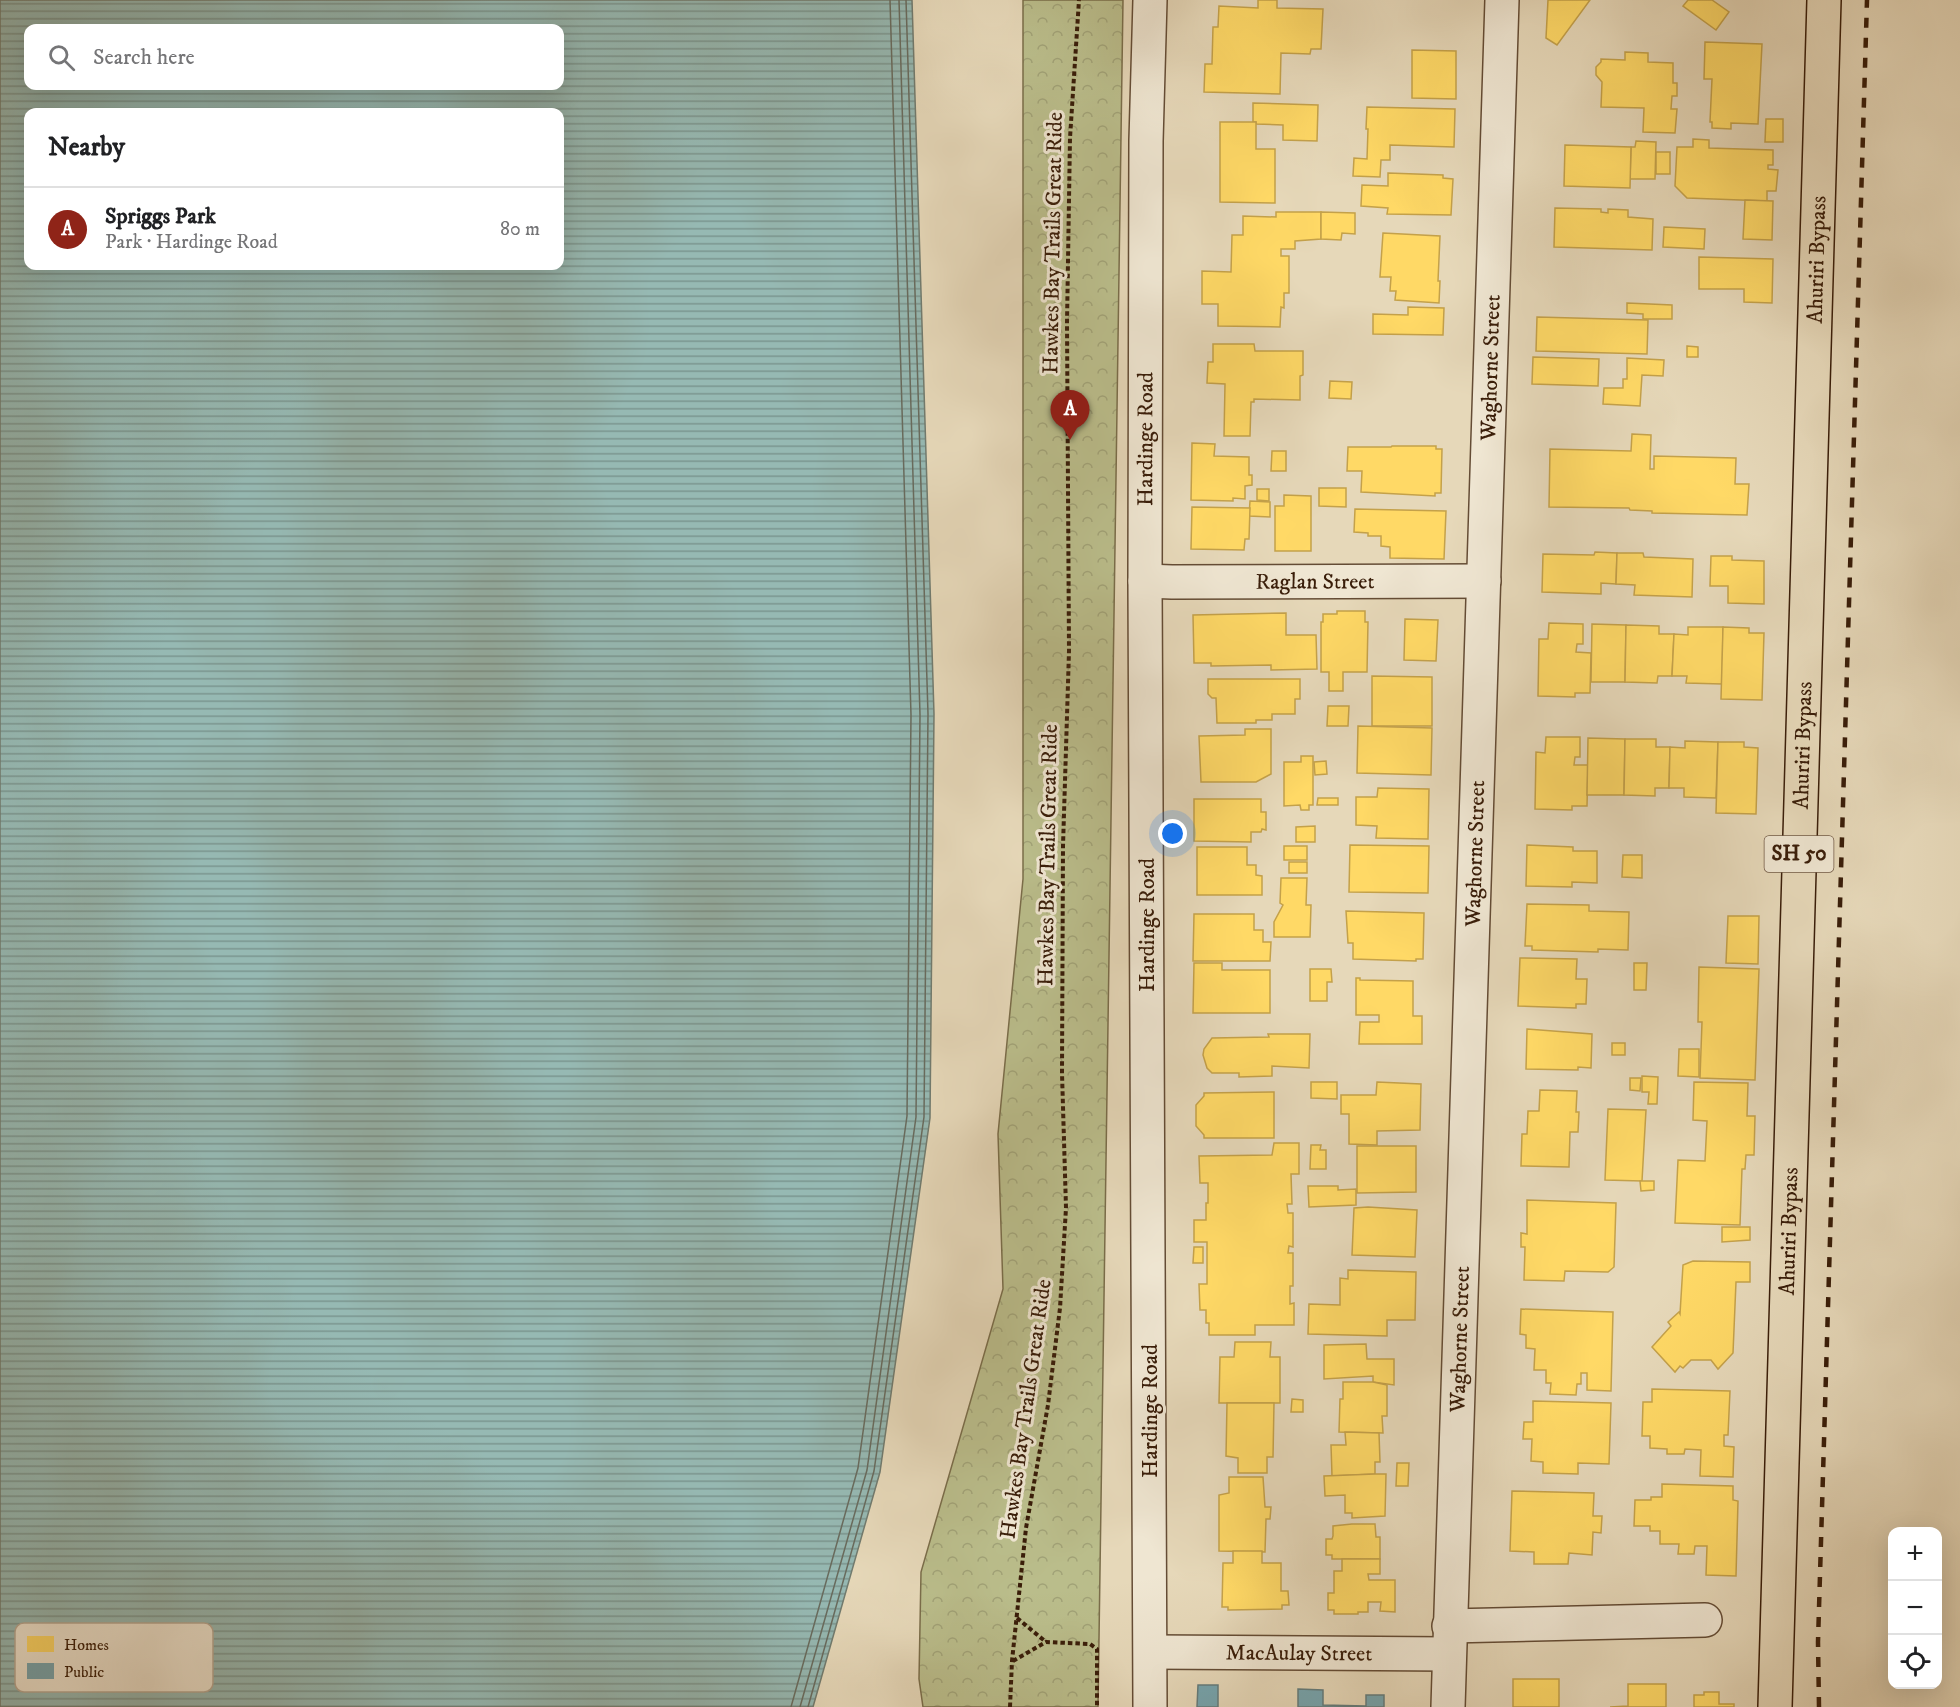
<!DOCTYPE html>
<meta charset="utf-8">
<style>
body{margin:0;font-family:"IM FELL DW Pica",serif;background:#f6f6f6;color:#202124}
.controls{position:absolute;right:18px;bottom:18px;display:grid;overflow:hidden;border-radius:12px;box-shadow:0 6px 24px #0002}
.controls button{width:54px;height:54px;display:grid;place-items:center;padding:0;border:0;border-bottom:2px solid #e0e0e0;background:#fff;color:#202124;font:30px sans-serif}
.you{position:absolute;left:1173px;top:834px;width:21px;height:21px;margin:-15px;border:4px solid #fff;border-radius:50%;background:#1a73e8;box-shadow:0 0 0 9px #1a73e833}
.badge{display:grid;place-items:center;width:39px;height:39px;border-radius:50%;background:#8f2418;color:#fff;font-size:20px;font-weight:700}
.pin{position:absolute;translate:-50% -50px;filter:drop-shadow(0 2px 3px #0008)}
.pin::after{content:'';position:absolute;top:32px;width:21px;height:18px;background:inherit;clip-path:polygon(0 0,100% 0,50% 100%)}
.list{margin:0;padding:0;list-style:none}
h2{display:flex;justify-content:space-between;align-items:center;height:78px;margin:0;padding:0 24px;font-size:26px}
h2 small{font-size:20px;font-weight:400;color:#757577}
.list li{display:grid;grid-template-columns:39px 1fr auto;gap:18px;align-items:center;box-sizing:border-box;height:84px;padding:0 24px;border-top:2px solid #e0e0e0}
.list b{display:block;font-size:22px;white-space:nowrap}
.list p{margin:0;font-size:20px;white-space:nowrap;color:#757577}
.list em{font-size:20px;font-style:normal;color:#757577}
.icon{flex:none;width:33px;height:33px;fill:none;stroke:currentColor;stroke-width:2;stroke-linecap:round;stroke-linejoin:round}
.map{position:relative;flex:none;width:1960px;height:1707px;overflow:hidden}
.search{position:absolute;background:#fff;box-shadow:0 6px 24px #0002;left:24px;top:24px;width:540px;height:66px;display:flex;align-items:center;gap:15px;box-sizing:border-box;padding:0 21px;border-radius:12px;color:#757577;font-size:22px}
.panel{position:absolute;background:#fff;box-shadow:0 6px 24px #0002;left:24px;top:108px;width:540px;height:162px;border-radius:12px}
.map>svg:first-child{display:block}
</style>
<div class="map">
<svg width="1960" height="1707" viewBox="0 0 1960 1707">
<defs>
<pattern id="forest-crowns" width="20" height="18" patternUnits="userSpaceOnUse" patternTransform="scale(1.5)"><rect width="20" height="18" fill="#babd8b"/><path d="M2 6a3 3 0 1 1 6 0M12 15a3 3 0 1 1 6 0" fill="none" stroke="#a1a277"/></pattern>
<pattern id="water-rules" width="6" height="5" patternUnits="userSpaceOnUse" patternTransform="scale(1.5)"><rect width="6" height="5" fill="#96b9b3"/><path d="M0 2.5h6" fill="none" stroke="#7b9690"/></pattern>
</defs>
<rect width="100%" height="100%" fill="#e6d8b9"/>
<filter id="stains"><feTurbulence type="fractalNoise" baseFrequency=".00333" numOctaves="4"/><feColorMatrix values="0 0 0 0 .2 0 0 0 0 .09 0 0 0 0 .02 0 0 0 .5 -.17"/></filter>
<radialGradient id="worn" r=".72"><stop offset=".6" stop-color="#630" stop-opacity="0"/><stop offset="1" stop-color="#630" stop-opacity=".3"/></radialGradient>
<path fill="url(#forest-crowns)" stroke="#7a6d4a" stroke-width="1.5" d="M1023 0H1123L1098 1707H923L919 1679 921 1572 1003 1289 998 1134 1023 879Z"/>
<path fill="url(#water-rules)" stroke="#717b6f" stroke-width="1.5" fill-rule="evenodd" d="M0 0H912L934 714 930 1118 880 1472 813 1707H0ZM28 28H560V86H28ZM28 112H560V266H28Z"/>
<g fill="#ffd966" stroke="#c4a14a" stroke-width="1.5">
<path d="M1258 0H1277V8L1323 9 1321 49H1311L1310 54 1281 53 1280 94 1204 92 1205 64H1212L1213 27H1218L1219 6 1258 8Z"/>
<path d="M1548 0H1590L1557 45 1546 38Z"/>
<path d="M1688 0H1712L1729 12 1716 30 1683 6Z"/>
<path d="M1705 42 1762 44 1758 124 1731 123V129L1712 128V122H1710L1712 79H1704Z"/>
<path d="M1412 50 1456 51V99L1412 98Z"/>
<path d="M1625 52 1648 53V62L1673 63V83H1677V96H1672L1671 109H1677L1675 133 1643 132 1644 108 1601 107 1602 82 1596 75V67L1601 62V59L1625 60Z"/>
<path d="M1253 103 1318 105 1317 141 1283 140V125L1256 124V122H1253Z"/>
<path d="M1367 107 1455 109 1454 147 1390 145V160H1381L1380 177 1353 176 1354 158 1367 159 1368 129H1366Z"/>
<path d="M1766 119H1783V142H1765Z"/>
<path d="M1220 122H1256V149H1275V203L1220 202Z"/>
<path d="M1693 139 1709 140V148L1773 150V165H1768V169L1778 170 1776 191H1767V201L1687 198 1675 186 1677 147H1693Z"/>
<path d="M1636 141 1656 142 1655 179H1630L1631 147H1635Z"/>
<path d="M1565 145 1631 147 1630 188 1564 186Z"/>
<rect x="1656" y="152" width="14" height="22"/>
<path d="M1388 173 1443 175V178L1453 179 1451 215 1387 214 1388 208 1361 206 1362 185 1388 186Z"/>
<path d="M1745 200 1773 201 1772 240 1743 239Z"/>
<path d="M1555 208 1601 209V212L1608 213V209L1628 210V217L1653 219 1652 250 1554 247Z"/>
<path d="M1276 212H1321V239L1295 241V249H1281V256H1289V293H1284V308L1281 307 1280 327 1218 326V304H1202V271L1231 272 1232 235H1243V216L1276 217Z"/>
<path d="M1321 212 1355 213V234L1342 233 1341 240 1321 239Z"/>
<path d="M1664 227 1705 229 1704 249 1663 247Z"/>
<path d="M1383 233 1440 236 1438 281H1440L1439 303 1395 300 1396 291H1390L1391 277H1380Z"/>
<path d="M1699 257 1773 259 1772 303 1744 302V289H1699Z"/>
<path d="M1627 303 1672 305V319H1643V314L1627 313Z"/>
<path d="M1408 307 1444 308 1443 335 1373 334V314L1408 315Z"/>
<path d="M1537 317 1648 320 1647 354 1536 351Z"/>
<path d="M1213 344H1254L1255 351H1303V375L1300 376V400L1254 399V402H1251L1250 436H1224L1225 384 1207 383 1208 362H1213Z"/>
<path d="M1687 346 1698 347V357H1687Z"/>
<path d="M1533 357 1599 359 1598 386 1532 384Z"/>
<path d="M1627 358 1664 360 1663 376 1642 375 1640 406 1603 404 1604 388H1623V379H1627Z"/>
<path d="M1330 381 1352 382 1351 399 1329 398Z"/>
<path d="M1632 434 1651 435 1650 469H1654V456L1736 458 1735 484H1749L1747 515 1652 513V511L1630 510 1629 508 1549 507 1550 449 1631 451Z"/>
<path d="M1192 443 1215 444 1214 456 1249 457V475H1252V485L1245 486V499L1233 498V501L1191 500Z"/>
<path d="M1392 446H1436V449H1442L1441 493H1435V496L1361 492 1362 471H1347L1348 447H1391Z"/>
<path d="M1272 451H1286V471H1271Z"/>
<path d="M1319 488H1346V507L1319 506Z"/>
<path d="M1257 489H1269V501L1257 500Z"/>
<path d="M1284 495 1311 496V551H1275V506H1284Z"/>
<path d="M1250 501 1270 502V517L1249 516Z"/>
<path d="M1192 507 1250 508 1249 539H1245L1244 550 1191 549Z"/>
<path d="M1355 509 1446 511 1444 559 1390 558V547L1381 546V536H1368V533L1354 532Z"/>
<path d="M1595 552 1617 553 1616 584 1601 583V594L1542 592 1543 554 1594 555Z"/>
<path d="M1617 553H1643L1644 557 1693 559 1692 597 1634 595 1635 585 1616 584Z"/>
<path d="M1711 556H1732V560L1764 561V604L1728 603V586H1710Z"/>
<path d="M1337 611H1365V622H1368L1367 672H1343V691H1329V672H1321V622H1323V614H1337Z"/>
<path d="M1286 613V635H1316L1317 669 1271 670V665L1211 666V663H1194L1193 615Z"/>
<path d="M1405 619 1438 620 1436 661 1404 660Z"/>
<path d="M1549 623 1583 624V644H1577L1576 652 1591 653 1590 693H1575V697L1538 696 1539 639H1548Z"/>
<path d="M1592 624 1626 625 1625 682H1591Z"/>
<path d="M1626 625 1659 626V634H1674L1672 676H1658L1657 683 1625 682Z"/>
<path d="M1688 627H1723L1722 684 1686 683 1687 676H1672L1674 634 1688 635Z"/>
<path d="M1723 627 1749 628V633H1764L1762 700 1721 699Z"/>
<path d="M1372 676 1432 677V726H1372Z"/>
<path d="M1208 679H1300V699H1295V714H1272V720H1256V723H1217L1216 698H1212L1208 694Z"/>
<path d="M1328 706H1349L1348 726H1327Z"/>
<path d="M1358 726 1432 728 1431 775 1357 773Z"/>
<path d="M1245 729H1271V774L1256 782H1201L1199 736 1245 735Z"/>
<path d="M1546 737H1580V757H1575L1574 765H1588L1587 806H1572V810L1535 809 1536 752 1545 753Z"/>
<path d="M1588 738 1625 739 1624 795H1587Z"/>
<path d="M1625 739H1656V747H1670L1669 788H1655V796L1624 795Z"/>
<path d="M1685 741 1718 742 1716 798 1684 797V788H1669L1670 747 1685 748Z"/>
<path d="M1718 742H1744V747L1758 748 1756 814 1716 813Z"/>
<path d="M1301 756H1313V805H1309V810H1301L1300 805 1284 806V762H1301Z"/>
<path d="M1326 761 1327 774 1315 775 1314 762Z"/>
<path d="M1378 788 1429 789 1428 839 1376 838 1377 826 1356 825V797H1377Z"/>
<path d="M1318 798H1338V805H1317Z"/>
<path d="M1194 799H1261V812H1266V830L1262 829 1261 832H1251V842L1194 841Z"/>
<path d="M1315 826V842H1296V827Z"/>
<path d="M1350 845 1429 846 1428 893 1349 892Z"/>
<path d="M1527 845 1573 847V851H1597V883L1572 882V887L1526 886Z"/>
<rect x="1284" y="846" width="23" height="14"/>
<path d="M1197 847H1247V865H1256V875L1262 876V895H1197Z"/>
<path d="M1623 855H1642V878L1622 877Z"/>
<rect x="1289" y="862" width="18" height="11"/>
<path d="M1281 878H1307L1306 905H1311L1310 937H1274V922L1283 905 1280 903Z"/>
<path d="M1527 904 1589 905V911L1629 912 1628 950 1598 949V952L1532 950V946H1525Z"/>
<path d="M1346 911 1424 913 1423 959H1416V961L1353 959V943H1348Z"/>
<path d="M1194 914H1254V930H1263V942H1271L1270 961H1193Z"/>
<path d="M1728 916H1759L1758 964 1726 963Z"/>
<path d="M1520 958 1577 959 1576 979H1587L1586 1004H1576V1008L1518 1006Z"/>
<path d="M1194 963H1222V970H1270V1013H1193Z"/>
<path d="M1634 963H1647L1646 990H1634Z"/>
<path d="M1699 967 1759 969 1755 1080 1700 1078 1702 1022H1698Z"/>
<path d="M1310 969H1331L1332 982H1327V1001H1310Z"/>
<path d="M1356 978H1360V980L1413 981V1016H1422V1044H1359L1360 1022H1379V1015H1356Z"/>
<path d="M1527 1029 1592 1034 1591 1068 1578 1067V1070L1526 1069Z"/>
<path d="M1268 1034H1310L1309 1068 1272 1066V1076L1239 1077V1073H1212L1207 1068 1203 1055 1204 1049 1212 1038 1269 1037Z"/>
<rect x="1612" y="1043" width="13" height="12"/>
<path d="M1679 1049H1699V1077L1678 1076Z"/>
<path d="M1642 1076 1658 1077 1657 1104H1648L1649 1092H1642Z"/>
<path d="M1630 1078H1641L1640 1091 1630 1090Z"/>
<path d="M1311 1082H1337V1099L1311 1098Z"/>
<path d="M1377 1082 1421 1084 1420 1130 1377 1131V1145L1349 1144V1114H1341V1095H1376Z"/>
<path d="M1694 1082 1748 1083 1747 1116H1755L1754 1155H1746L1745 1169H1742L1740 1225 1675 1223 1678 1160 1705 1161 1707 1121 1693 1120Z"/>
<path d="M1540 1090 1577 1091 1576 1112H1579L1578 1132H1570L1569 1167 1521 1166 1522 1134H1527L1528 1111H1539Z"/>
<path d="M1274 1092V1138H1204V1135L1196 1126V1105L1204 1096V1093Z"/>
<path d="M1608 1109 1646 1110 1642 1181 1605 1180Z"/>
<path d="M1274 1143H1299V1174H1291L1292 1204H1287L1288 1213H1293V1247L1289 1246 1288 1253H1293V1286H1290V1304L1294 1303V1325H1255V1335H1209V1323H1206V1310H1200L1199 1284H1207V1242H1194V1220H1206V1203H1208V1183H1200L1199 1156 1272 1155Z"/>
<path d="M1311 1145H1321L1320 1150H1326V1169H1310Z"/>
<path d="M1357 1146H1416V1192L1357 1193Z"/>
<path d="M1640 1181H1654V1190L1641 1191Z"/>
<path d="M1308 1186H1338V1190L1356 1189V1205L1309 1207Z"/>
<path d="M1527 1200 1616 1203 1614 1267 1608 1272 1565 1271 1564 1281 1524 1280 1525 1247H1521V1233L1527 1234Z"/>
<path d="M1368 1207 1417 1210 1415 1257 1352 1255 1354 1208Z"/>
<path d="M1722 1227H1750V1240L1722 1242Z"/>
<path d="M1194 1247H1203V1263H1193Z"/>
<path d="M1693 1261 1750 1262V1282H1736L1733 1353 1718 1369 1711 1360H1691L1683 1368 1680 1366 1675 1372 1652 1347 1671 1326 1668 1322 1679 1312 1680 1314 1683 1265Z"/>
<path d="M1348 1270 1416 1272 1415 1320H1387V1336L1308 1334 1309 1304 1340 1305V1278L1348 1279Z"/>
<path d="M1521 1309 1613 1312 1611 1391 1587 1390V1373H1581V1384H1577L1576 1395 1550 1394 1551 1383H1546V1370H1534L1535 1349 1526 1348V1335L1520 1334Z"/>
<path d="M1235 1342H1271L1270 1357H1280V1403H1219L1220 1357H1234Z"/>
<path d="M1366 1344 1367 1359H1394V1385L1373 1382V1376L1324 1379V1345Z"/>
<path d="M1343 1382H1373L1387 1385V1416H1382L1383 1433 1339 1432 1340 1399H1343Z"/>
<path d="M1652 1389 1730 1391 1728 1435H1724V1446L1734 1447 1733 1477 1700 1476 1701 1450 1685 1449 1684 1454H1667V1449L1650 1448V1436H1642L1643 1402H1652Z"/>
<path d="M1292 1399 1303 1400V1412H1291Z"/>
<path d="M1533 1401 1611 1403 1609 1464 1578 1463V1474L1543 1473V1462L1531 1461 1532 1439H1523L1524 1422H1533Z"/>
<path d="M1227 1403H1274L1273 1457H1267V1473H1238V1458L1226 1456Z"/>
<path d="M1345 1432 1379 1433 1380 1462H1375V1474L1332 1476 1331 1445H1346Z"/>
<path d="M1397 1463H1409L1408 1486H1396Z"/>
<path d="M1375 1474H1386L1385 1516 1352 1518V1513H1345V1495L1325 1496 1324 1476Z"/>
<path d="M1229 1477H1263L1265 1507H1271L1270 1519H1266L1265 1552 1219 1551V1495L1229 1493Z"/>
<path d="M1662 1484 1733 1486V1500L1738 1501 1736 1576 1706 1575 1707 1546H1695L1694 1554H1678L1679 1544H1660V1531H1650V1526H1634L1635 1500H1651V1497H1662Z"/>
<path d="M1512 1491 1594 1493 1593 1516H1602L1601 1533 1593 1532 1592 1555 1569 1553 1568 1564H1534V1552L1510 1551Z"/>
<path d="M1352 1524H1375L1376 1537H1380V1559H1332V1555H1326V1539H1332L1333 1536V1526Z"/>
<path d="M1233 1551H1262V1563H1281V1591H1288L1289 1605H1282V1609L1228 1610V1607H1222L1223 1563H1233Z"/>
<path d="M1342 1559H1380V1574H1368L1369 1580H1395V1612L1380 1611 1381 1602H1368V1612H1358V1614H1334V1610H1328V1593H1334V1571H1342Z"/>
<rect x="1513" y="1679" width="46" height="28"/>
<path d="M1628 1684H1666V1707H1610L1628 1706Z"/>
<path d="M1704 1692H1719V1704H1734V1707H1694V1695H1704Z"/>
</g>
<g fill="#76a5af" stroke="#647c7d" stroke-width="1.5">
<path d="M1198 1685H1218V1707H1197Z"/>
<path d="M1298 1689 1323 1690V1705L1366 1706V1695H1384V1707H1298Z"/>
</g>
<g fill="none" stroke-linecap="round" stroke-linejoin="round">
<g stroke="#686b5e" stroke-width="1.5">
<path d="M791 1707 858 1468 907 1116 911 715 890 0"/>
<path d="M800 1707 867 1470 916 1117 920 715 899 0"/>
<path d="M808 1707 874 1471 924 1117 928 714 906 0"/>
</g>
<defs>
<g id="minor">
<path id="s1" d="M1145 581 1172 582 1484 581"/>
<path d="M1449 1626 1705 1620"/>
<path id="s2" d="M1151 1652 1448 1654"/>
<path id="s3" d="M1448 1707 1502 0"/>
</g>
<g id="tertiary">
<path id="s4" d="M1150 1707 1145 581 1146 141 1150 0"/>
</g>
<g id="trunk">
<path id="s5" d="M1775 1707 1824 0"/>
</g>
</defs>
<use href="#minor" stroke="#644c35" stroke-width="36"/>
<use href="#tertiary" stroke="#644c35" stroke-width="36"/>
<use href="#trunk" stroke="#391d09" stroke-width="36"/>
<g stroke="#391d09" stroke-width="4" stroke-dasharray="4.5 3" stroke-linecap="butt">
<path d="M1017 1618 1046 1642"/>
<path d="M1013 1661 1046 1642 1090 1644 1097 1649V1707"/>
<path d="M1010 1707 1012 1661 1026 1528 1048 1405 1060 1308 1066 1208 1062 1073 1063 846 1069 651 1067 323 1070 138 1079 0"/>
</g>
<use href="#minor" stroke="#efe6d2" stroke-width="33"/>
<use href="#tertiary" stroke="#efe6d2" stroke-width="33"/>
<use href="#trunk" stroke="#e6d8b9" stroke-width="33"/>
<path stroke="#391d09" stroke-width="4.5" stroke-dasharray="10 10" stroke-linecap="butt" d="M1819 1707 1818 1642 1867 0"/>
</g>
<g text-anchor="middle" dominant-baseline="central" stroke-width="6" stroke-linejoin="round" paint-order="stroke">
<rect fill="#efe6d2" stroke="#705945" stroke-width="1.5" x="1764.5" y="836" width="69" height="36" rx="4.5"/>
<g font-size="21" font-weight="bold" fill="#391d09">
<text x="1799" y="854">SH 50</text>
</g>
<g font-size="22" fill="#391d09" stroke="#efe6d2">
<text transform="translate(1053 243) rotate(-89)">Hawkes Bay Trails Great Ride</text>
<text stroke="none"><textPath href="#s5" startOffset="1448">Ahuriri Bypass</textPath></text>
<text stroke="none"><textPath href="#s3" startOffset="1340">Waghorne Street</textPath></text>
<text stroke="none"><textPath href="#s4" startOffset="1268">Hardinge Road</textPath></text>
<text stroke="none"><textPath href="#s1" startOffset="170">Raglan Street</textPath></text>
<text stroke="none"><textPath href="#s5" startOffset="962">Ahuriri Bypass</textPath></text>
<text stroke="none"><textPath href="#s3" startOffset="854">Waghorne Street</textPath></text>
<text transform="translate(1048 855) rotate(-89)">Hawkes Bay Trails Great Ride</text>
<text transform="translate(1147 925) rotate(-90)">Hardinge Road</text>
<text stroke="none"><textPath href="#s5" startOffset="476">Ahuriri Bypass</textPath></text>
<text stroke="none"><textPath href="#s3" startOffset="368">Waghorne Street</textPath></text>
<text transform="translate(1026 1409) rotate(-82)">Hawkes Bay Trails Great Ride</text>
<text transform="translate(1150 1411) rotate(-90)">Hardinge Road</text>
<text stroke="none"><textPath href="#s2" startOffset="148">MacAulay Street</textPath></text>
</g>
</g>
<rect x="15" y="1623" width="198" height="69" rx="9" fill="#efe6d2" stroke="#b8aa96" stroke-width="1.5"/>
<rect x="27" y="1636" width="27" height="16" fill="#ffd966"/>
<rect x="27" y="1663" width="27" height="16" fill="#76a5af"/>
<g font-size="16" fill="#391d09">
<text x="64" y="1650">Homes</text>
<text x="64" y="1677">Public</text>
</g>
<rect width="100%" height="100%" filter="url(#stains)"/>
<rect width="100%" height="100%" fill="url(#worn)"/>
</svg>
<div class="controls">
<button>+</button>
<button>−</button>
<button><svg class="icon" aria-label="locate" viewBox="0 0 24 24"><circle cx="12" cy="12" r="6"/><path d="M12 2v4M12 18v4M2 12h4M18 12h4"/></svg></button>
</div>
<div class="you"></div>
<div class="pin badge" style="left:1070px;top:440px">A</div>
<div class="search"><svg class="icon" aria-label="search" viewBox="0 0 24 24"><circle cx="10" cy="10" r="6"/><path d="M15 15l6 6"/></svg>Search here</div>
<section class="panel">
<h2>Nearby<small></small></h2>
<ul class="list">
<li><span class="badge">A</span><div><b>Spriggs Park</b><p>Park · Hardinge Road</p></div><em>80 m</em></li>
</ul>
</section>
</div>
